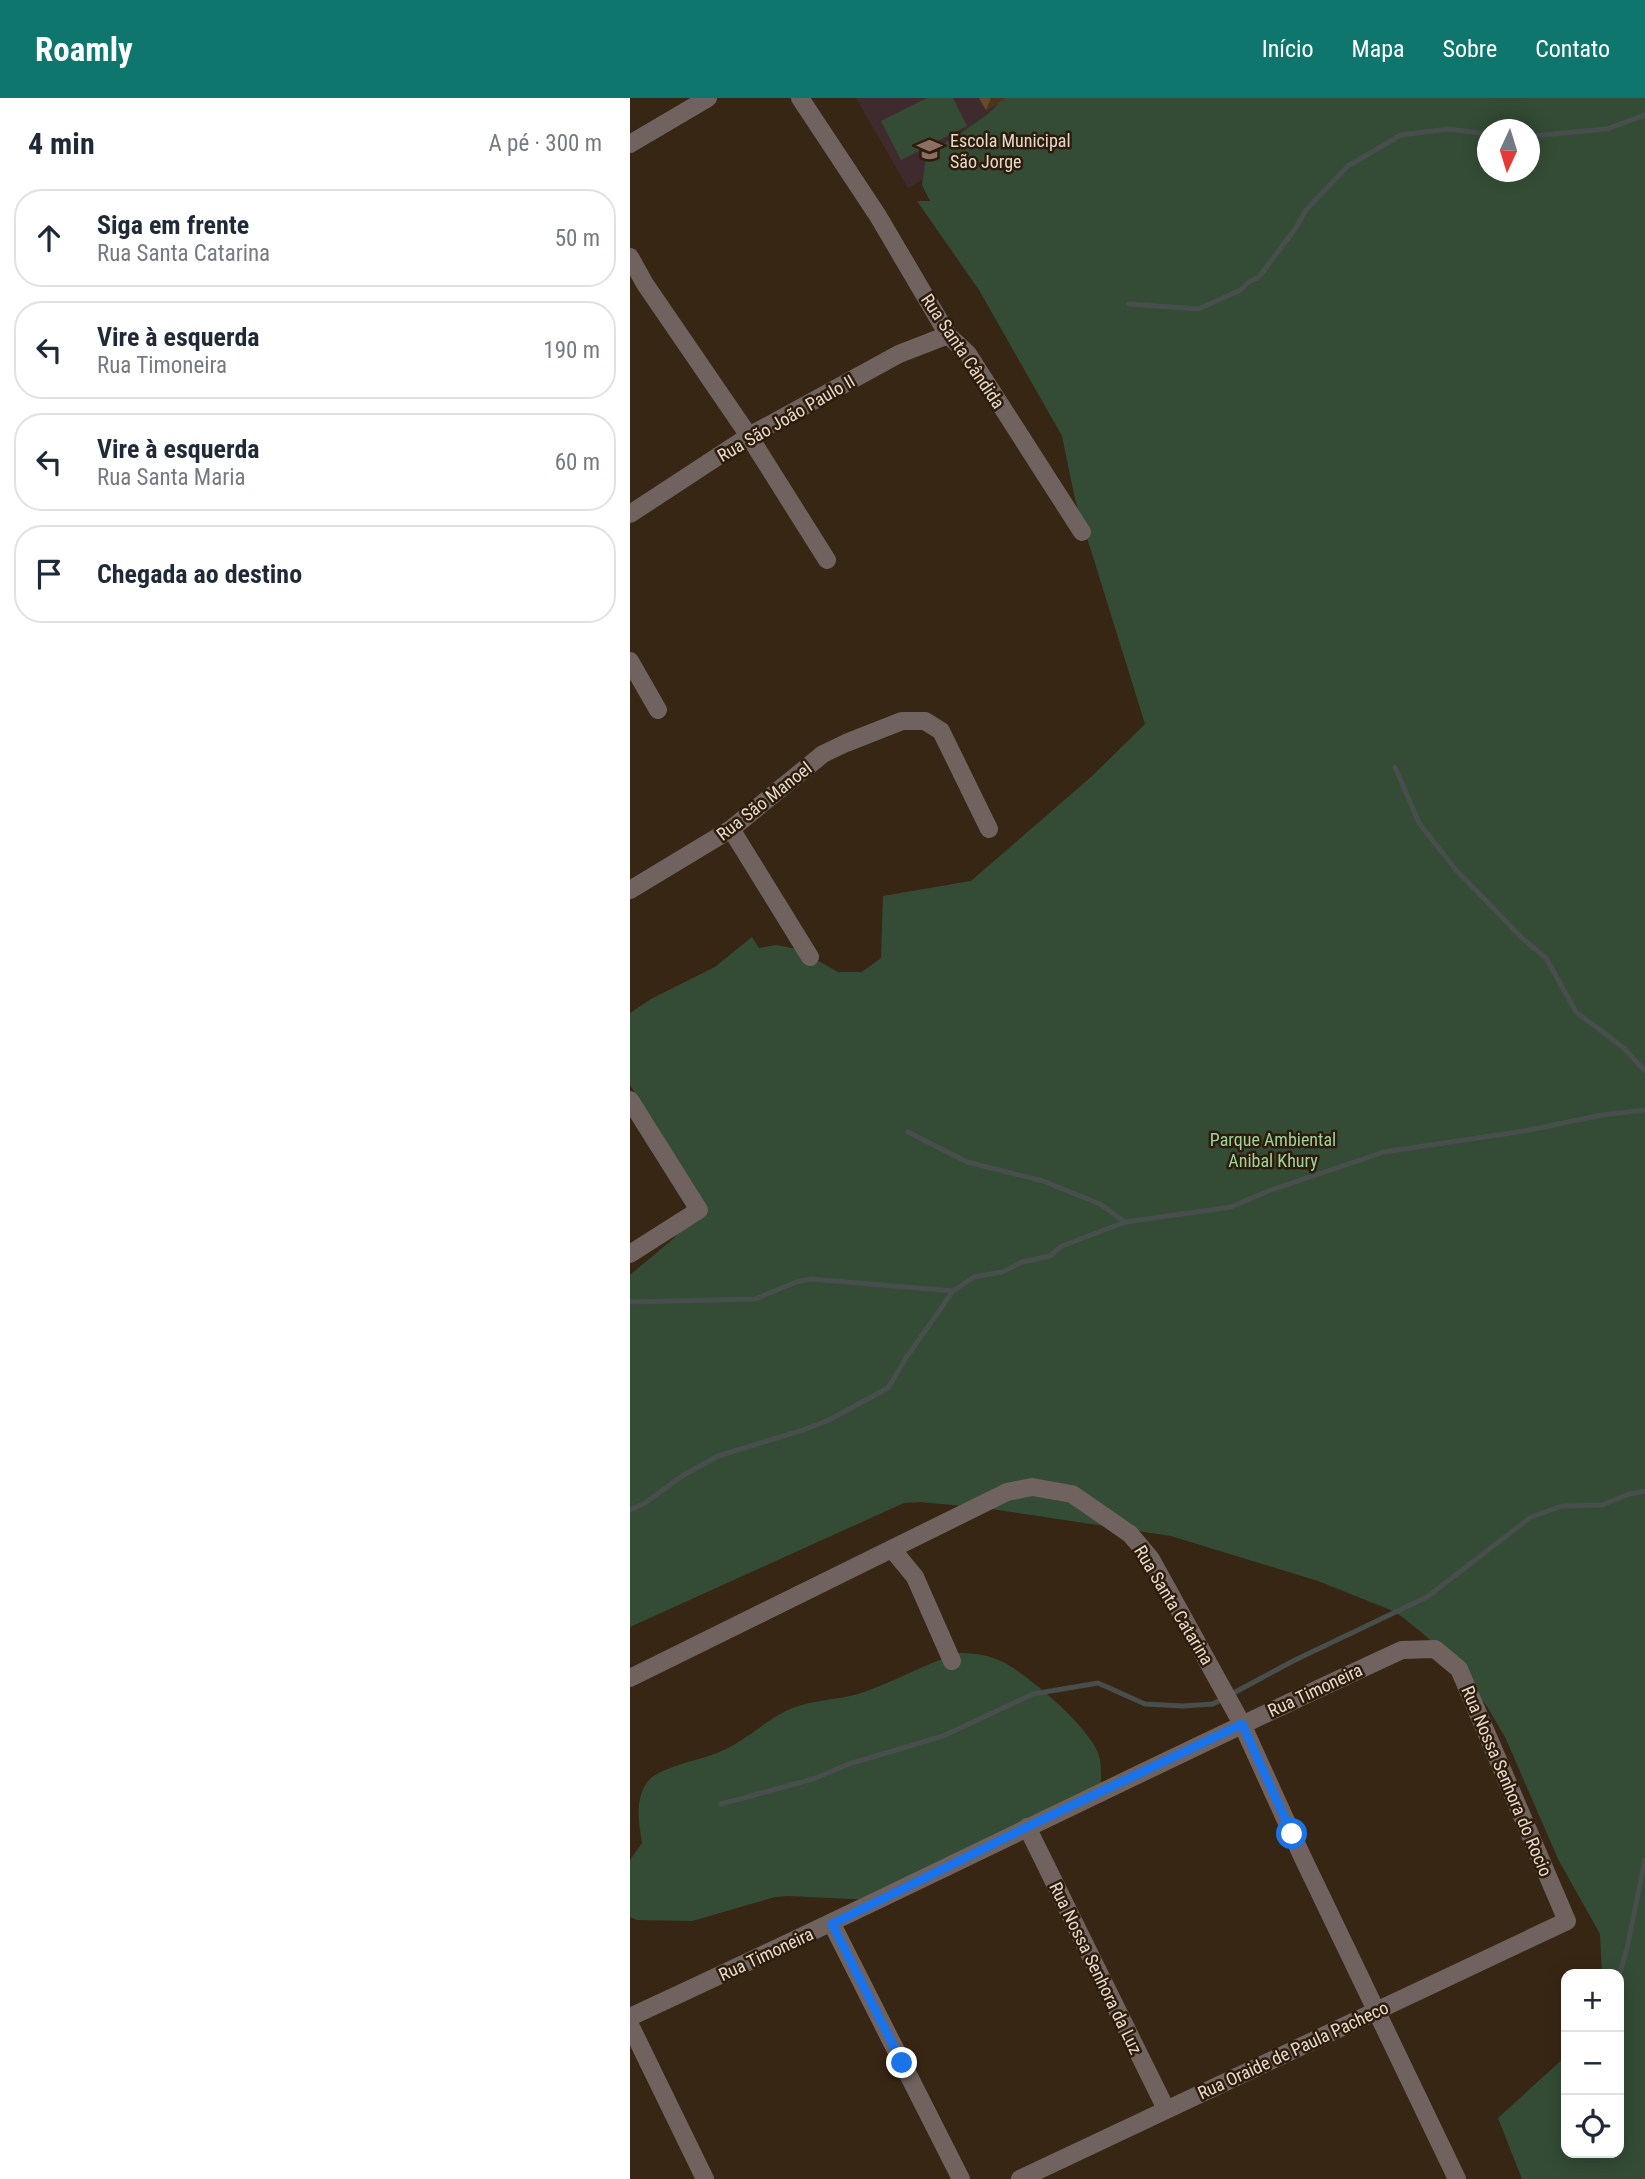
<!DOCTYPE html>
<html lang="pt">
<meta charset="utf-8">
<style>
body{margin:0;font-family:"Roboto Condensed",sans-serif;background:#f6f6f7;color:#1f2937}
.controls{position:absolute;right:21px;bottom:21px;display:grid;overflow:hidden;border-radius:14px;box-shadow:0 4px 18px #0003}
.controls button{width:63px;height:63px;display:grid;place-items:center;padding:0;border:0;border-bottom:2px solid #e0e1e3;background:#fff;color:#1f2937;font:35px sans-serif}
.compass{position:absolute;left:847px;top:21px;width:63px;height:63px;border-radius:50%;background:#fff;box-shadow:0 4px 18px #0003;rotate:184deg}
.stop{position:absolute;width:21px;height:21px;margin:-16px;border:5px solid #1a73e8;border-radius:50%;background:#fff}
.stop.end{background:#1a73e8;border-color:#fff;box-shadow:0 2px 7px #0008}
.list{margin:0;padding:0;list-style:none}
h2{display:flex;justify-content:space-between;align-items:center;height:91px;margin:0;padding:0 28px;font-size:30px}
h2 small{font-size:23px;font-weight:400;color:#747a83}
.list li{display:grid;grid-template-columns:46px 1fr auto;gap:21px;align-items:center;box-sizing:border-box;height:98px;margin:0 14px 14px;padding:0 14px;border:2px solid #e0e1e3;border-radius:28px}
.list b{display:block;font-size:26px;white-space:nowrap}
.list p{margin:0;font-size:23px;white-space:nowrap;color:#747a83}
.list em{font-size:23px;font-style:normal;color:#747a83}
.icon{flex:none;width:38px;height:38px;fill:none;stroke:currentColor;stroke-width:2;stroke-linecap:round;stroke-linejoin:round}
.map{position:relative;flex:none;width:1015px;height:2081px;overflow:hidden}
header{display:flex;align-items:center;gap:42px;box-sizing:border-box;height:98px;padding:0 35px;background:#0f766e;color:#fff}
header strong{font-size:33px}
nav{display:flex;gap:38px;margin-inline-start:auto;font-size:24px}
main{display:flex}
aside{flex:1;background:#fff}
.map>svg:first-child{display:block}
</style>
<header>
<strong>Roamly</strong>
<nav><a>Início</a><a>Mapa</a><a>Sobre</a><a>Contato</a></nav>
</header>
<main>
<aside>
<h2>4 min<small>A pé · 300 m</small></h2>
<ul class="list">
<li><svg class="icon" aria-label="ahead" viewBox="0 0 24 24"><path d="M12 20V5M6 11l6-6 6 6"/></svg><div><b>Siga em frente</b><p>Rua Santa Catarina</p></div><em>50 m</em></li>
<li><svg class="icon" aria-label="left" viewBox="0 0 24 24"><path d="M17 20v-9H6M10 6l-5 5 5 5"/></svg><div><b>Vire à esquerda</b><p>Rua Timoneira</p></div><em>190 m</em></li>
<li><svg class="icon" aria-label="left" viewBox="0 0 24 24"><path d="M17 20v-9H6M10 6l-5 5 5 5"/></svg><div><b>Vire à esquerda</b><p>Rua Santa Maria</p></div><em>60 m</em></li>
<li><svg class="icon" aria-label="arrive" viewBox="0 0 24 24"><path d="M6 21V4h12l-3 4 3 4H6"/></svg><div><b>Chegada ao destino</b></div></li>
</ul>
</aside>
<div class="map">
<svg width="1015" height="2081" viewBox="0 0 1015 2081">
<rect width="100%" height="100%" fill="#382614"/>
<path fill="#3f2b2e" d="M226 0H402L411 15 278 90Z"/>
<g fill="#344c36" fill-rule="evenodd">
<path d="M297 0H323L337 28 271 62 251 23Z"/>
<path d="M372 0H1015V2081H892L868 2020 936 1958V2055H989V1876H972L970 1836 928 1761 876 1641 858 1610 841 1587 797 1539 775 1521 763 1513 688 1483 541 1438 355 1410 290 1404 274 1405 0 1529V1177L44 1140 56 1124 61 1103 47 1062 0 987V915L21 901 85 869 122 839 129 850 146 847 167 851 208 874H232L251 860 253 798 341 783 461 679 515 626 445 401 432 338 349 192 287 103H300L292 87 296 59C314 43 364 18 372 0ZM858 32H900V74H858Z"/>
<path d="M328 1555C345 1555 359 1557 375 1565 400 1579 464 1632 470 1661 471 1669 471 1679 471 1688L242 1802 158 1798 145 1799 62 1823 7 1822 0 1819V1762L12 1745C9 1724 4 1702 18 1683 30 1669 70 1662 87 1655 113 1645 132 1625 156 1613 180 1601 209 1603 234 1594 266 1583 295 1566 328 1555Z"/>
</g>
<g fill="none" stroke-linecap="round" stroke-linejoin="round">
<g stroke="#474e4c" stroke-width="5">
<path d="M900 38 977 31 1015 17"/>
<path d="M499 206 568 211 609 193 619 184 629 179 665 131 676 112 718 68 771 37 818 31 858 36"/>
<path d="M765 669 789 725 826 772 893 841 916 860 946 914 994 950 1015 973"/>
<path d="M278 1034 337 1064 413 1083 470 1106 495 1124"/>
<path d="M0 1204 125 1201 166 1184 181 1181 323 1193"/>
<path d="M0 1412 15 1405 52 1378 88 1358 173 1332 197 1323 258 1290 276 1260 323 1193 344 1179 372 1174 392 1164 420 1158 432 1148 495 1124 601 1109 638 1093 754 1054 894 1033 972 1017 1015 1012"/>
<path d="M91 1706 183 1681 219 1666 313 1638 403 1596 468 1585 515 1606 553 1608 583 1606 665 1562 797 1499 901 1419 932 1408 972 1407 999 1396 1015 1393"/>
<path d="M989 1878 997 1850 1015 1762"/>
</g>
<g stroke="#6f625f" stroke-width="18">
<path d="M170 0 248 118 318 237 338 256 452 434"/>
<path d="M0 46 78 0"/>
<path d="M0 159 15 186 119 338 197 462"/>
<path d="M0 416 119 338 269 256 318 237"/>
<path d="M0 563 28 612"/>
<path d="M101 731 180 859"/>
<path d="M0 792 101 731 193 656 216 645 272 623H295L311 633 359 731"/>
<path d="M0 1002 69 1112 0 1156"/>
<path d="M262 1451 285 1479 322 1563"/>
<path d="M0 1580 377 1394 402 1389 442 1396 500 1436 521 1461 612 1626 672 1758 827 2081"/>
<path d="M397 1729 536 2011"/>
<path d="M202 1826 331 2081"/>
<path d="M0 1919C259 1800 513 1671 772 1552L805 1551 829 1571 937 1823 390 2081"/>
<path d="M0 1927 75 2081"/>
</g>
</g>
<path fill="#654a2d" d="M349 0H377L356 12Z"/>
<path fill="#4d351c" d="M361 0H377L356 12Z"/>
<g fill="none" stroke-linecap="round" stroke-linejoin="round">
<path stroke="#1a73e8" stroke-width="9" d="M272 1965 202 1826 397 1729 612 1626 662 1736"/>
</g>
<defs>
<symbol id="school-bare" viewBox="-9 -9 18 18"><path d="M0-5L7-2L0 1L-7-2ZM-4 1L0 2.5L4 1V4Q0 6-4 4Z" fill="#8d6e63" stroke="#2d1c0a" stroke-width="2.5" paint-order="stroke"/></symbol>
</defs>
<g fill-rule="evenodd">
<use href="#school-bare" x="282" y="34" width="35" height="35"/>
</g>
<g text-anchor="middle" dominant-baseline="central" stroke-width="5" stroke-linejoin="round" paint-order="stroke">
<g font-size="18" fill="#e5d9ce" stroke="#2d1c0a" text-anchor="start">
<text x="320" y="42">Escola Municipal<tspan x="320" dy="21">São Jorge</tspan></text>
</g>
<g font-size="18" fill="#e5d9ce" stroke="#2d1c0a">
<text transform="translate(333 253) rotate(56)">Rua Santa Cândida</text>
<text transform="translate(156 320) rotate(-30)">Rua São João Paulo II</text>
<text transform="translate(134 703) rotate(-38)">Rua São Manoel</text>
<text transform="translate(544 1507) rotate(59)">Rua Santa Catarina</text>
<text transform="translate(685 1592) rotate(-25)">Rua Timoneira</text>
<text transform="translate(877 1683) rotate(67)">Rua Nossa Senhora do Rocio</text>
<text transform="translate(136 1856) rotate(-25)">Rua Timoneira</text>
<text transform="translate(466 1870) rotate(64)">Rua Nossa Senhora da Luz</text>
<text transform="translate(663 1952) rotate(-25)">Rua Oraide de Paula Pacheco</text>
</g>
<g font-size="18" fill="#9cd3a0" stroke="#2d1c0a">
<text x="643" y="1041">Parque Ambiental<tspan x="643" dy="21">Anibal Khury</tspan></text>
</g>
</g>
</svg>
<div class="controls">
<button>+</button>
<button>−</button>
<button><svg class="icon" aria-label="locate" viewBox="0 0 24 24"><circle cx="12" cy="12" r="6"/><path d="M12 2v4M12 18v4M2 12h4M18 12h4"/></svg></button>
</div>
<svg class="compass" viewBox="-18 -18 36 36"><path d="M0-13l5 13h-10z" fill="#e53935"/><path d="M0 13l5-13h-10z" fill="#747a83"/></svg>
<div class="stop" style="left:662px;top:1736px"></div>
<div class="stop end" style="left:272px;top:1965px"></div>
</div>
</main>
